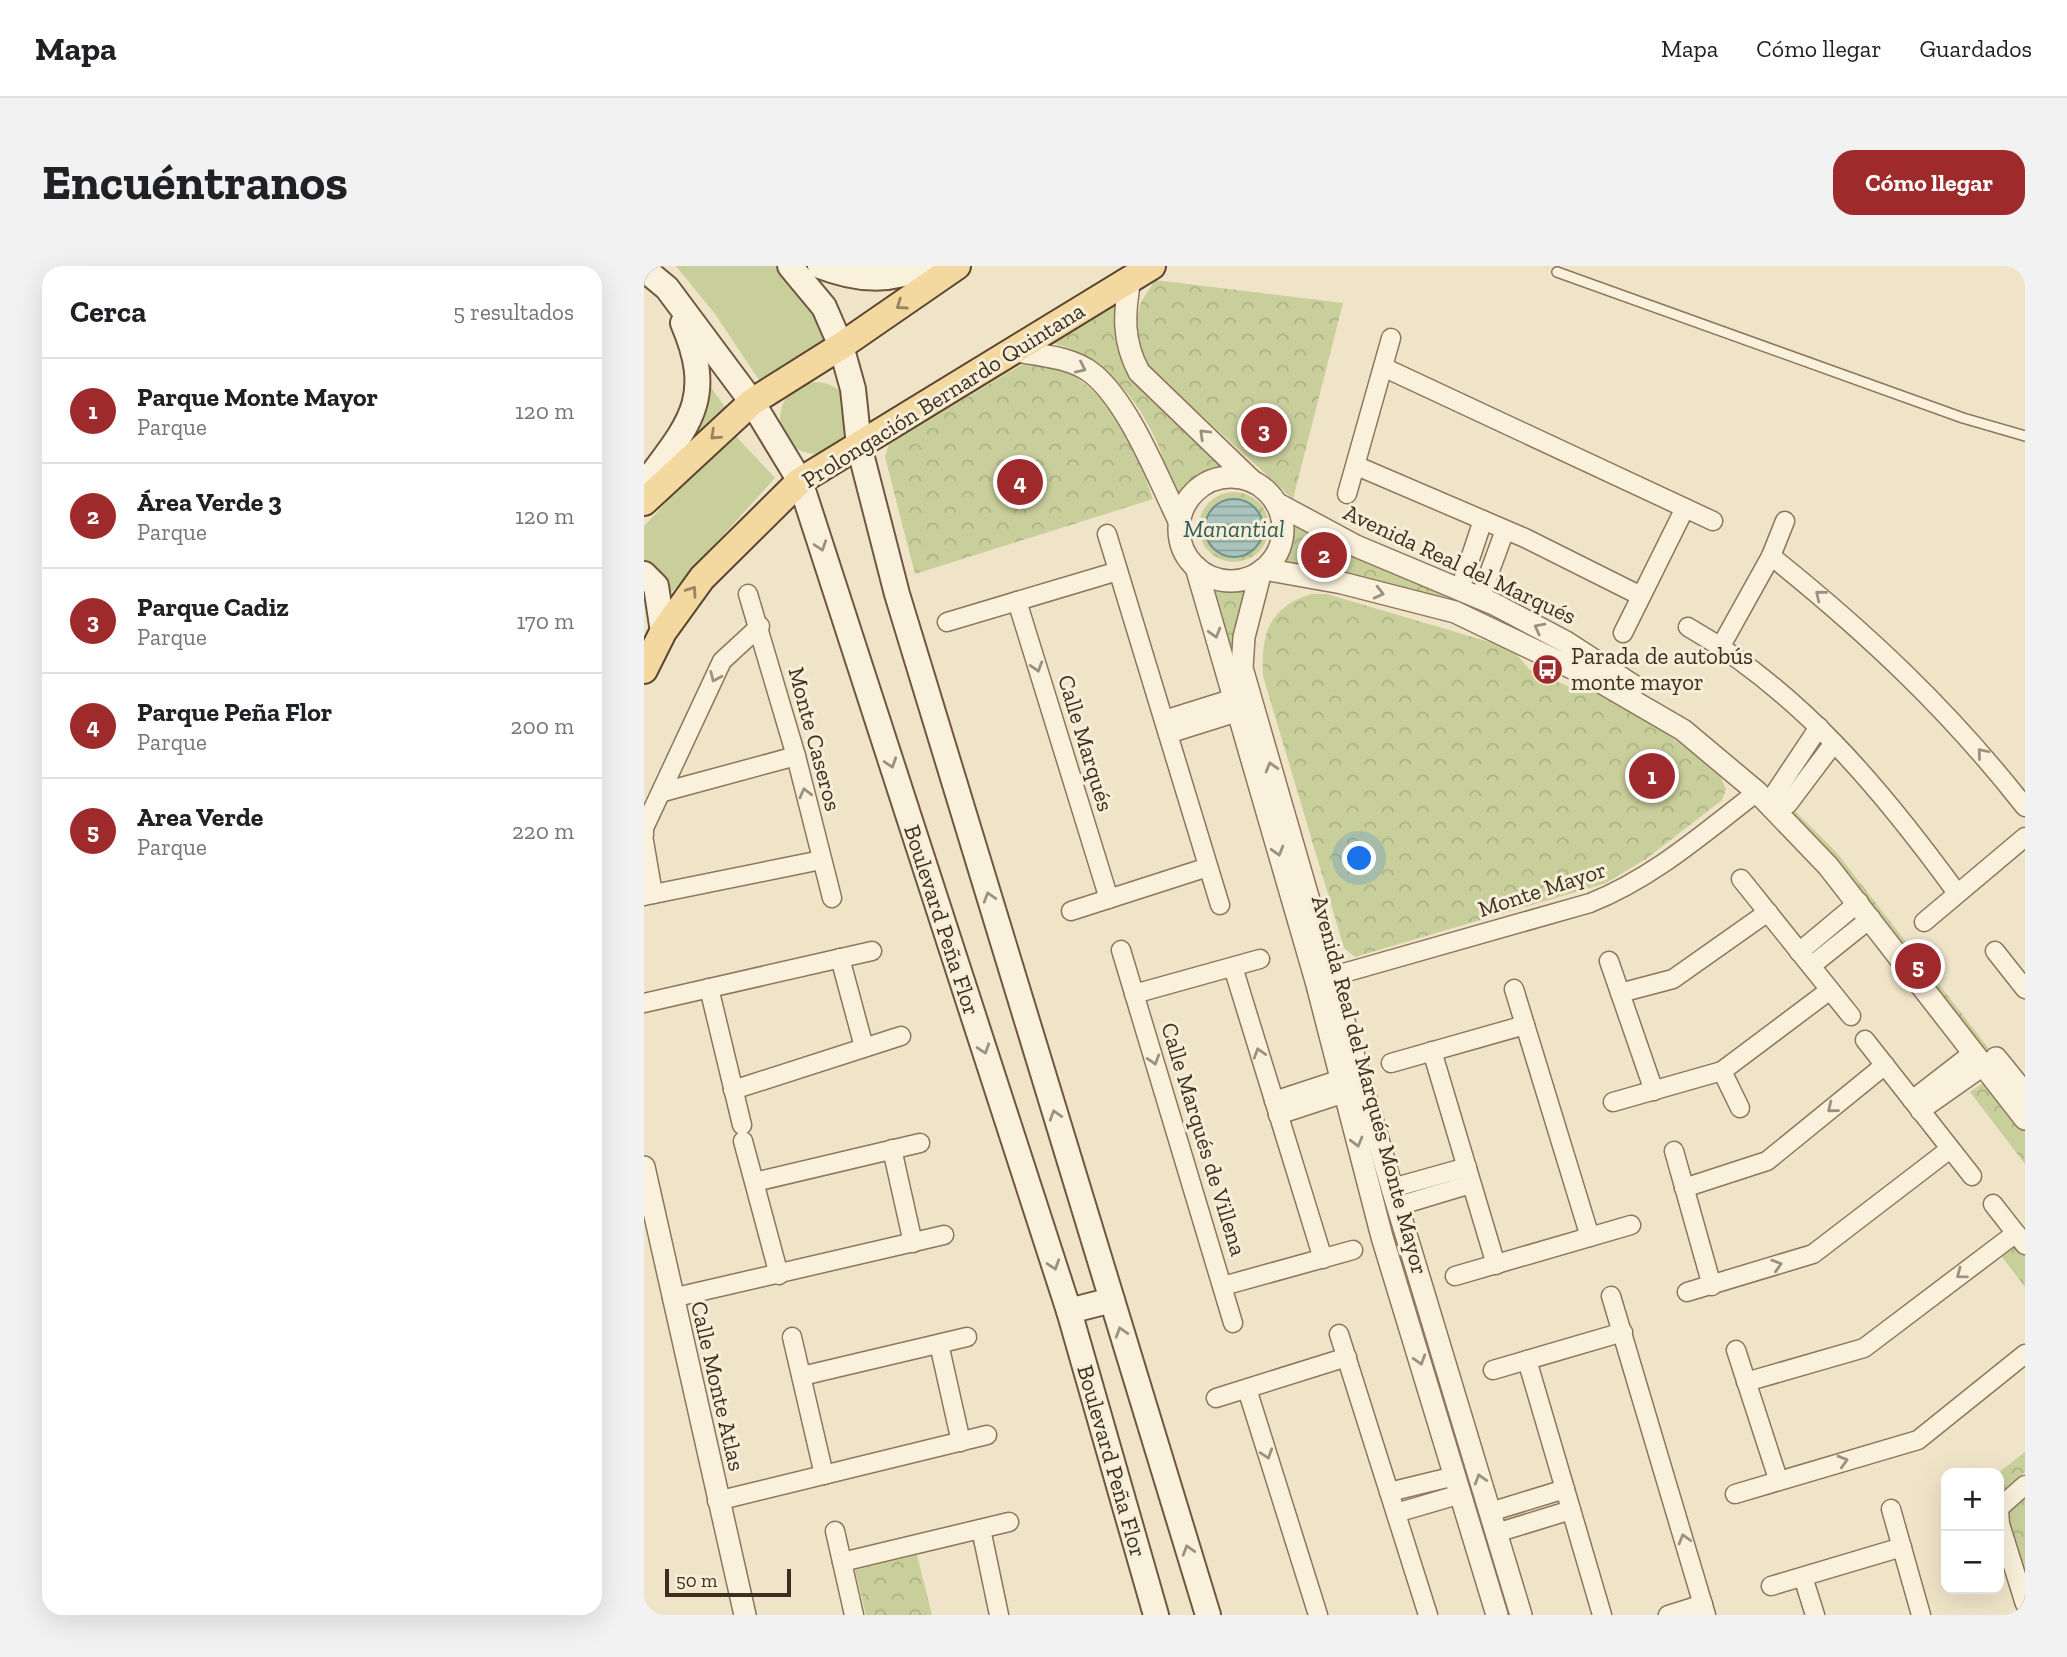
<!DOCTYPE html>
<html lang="es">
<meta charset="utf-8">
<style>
body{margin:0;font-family:"Zilla Slab",serif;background:#f2f2f2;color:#202124}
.controls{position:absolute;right:21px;bottom:21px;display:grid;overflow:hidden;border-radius:14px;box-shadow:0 7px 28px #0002}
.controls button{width:63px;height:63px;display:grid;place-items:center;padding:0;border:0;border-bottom:2px solid #e0e0e0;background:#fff;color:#202124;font:35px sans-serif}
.scale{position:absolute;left:21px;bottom:18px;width:126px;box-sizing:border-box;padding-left:7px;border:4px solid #3d2e20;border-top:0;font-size:19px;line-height:24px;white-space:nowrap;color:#3d2e20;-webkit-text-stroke:5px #f7eed8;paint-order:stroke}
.you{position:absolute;left:716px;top:593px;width:24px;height:24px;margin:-18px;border:5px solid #fff;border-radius:50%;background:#1a73e8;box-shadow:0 0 0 10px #1a73e833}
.badge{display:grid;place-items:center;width:46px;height:46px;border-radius:50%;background:#9e2a2b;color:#fff;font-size:23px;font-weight:700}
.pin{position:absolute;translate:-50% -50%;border:4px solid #fff;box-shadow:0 2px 7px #0006}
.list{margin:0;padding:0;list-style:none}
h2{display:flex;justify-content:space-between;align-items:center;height:91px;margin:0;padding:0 28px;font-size:30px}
h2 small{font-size:23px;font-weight:400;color:#757577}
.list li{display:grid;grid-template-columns:46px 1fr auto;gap:21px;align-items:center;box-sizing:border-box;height:105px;padding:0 28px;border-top:2px solid #e0e0e0}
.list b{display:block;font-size:26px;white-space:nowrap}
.list p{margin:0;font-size:23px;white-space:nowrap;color:#757577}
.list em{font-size:23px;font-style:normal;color:#757577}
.map{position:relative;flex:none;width:1381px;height:1349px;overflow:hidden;border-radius:21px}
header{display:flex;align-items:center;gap:42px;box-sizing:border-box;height:98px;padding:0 35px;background:#fff;border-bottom:2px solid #e0e0e0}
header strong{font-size:33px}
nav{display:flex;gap:38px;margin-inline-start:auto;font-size:24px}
.intro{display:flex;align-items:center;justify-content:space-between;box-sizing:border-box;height:168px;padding:0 42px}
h1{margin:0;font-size:49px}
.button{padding:18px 32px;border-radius:21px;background:#9e2a2b;color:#fff;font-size:24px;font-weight:700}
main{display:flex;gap:42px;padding:0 42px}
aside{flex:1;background:#fff;border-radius:21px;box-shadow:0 7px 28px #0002}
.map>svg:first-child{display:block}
</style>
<header>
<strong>Mapa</strong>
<nav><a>Mapa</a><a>Cómo llegar</a><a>Guardados</a></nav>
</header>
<div class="intro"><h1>Encuéntranos</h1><a class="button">Cómo llegar</a></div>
<main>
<aside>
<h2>Cerca<small>5 resultados</small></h2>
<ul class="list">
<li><span class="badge">1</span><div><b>Parque Monte Mayor</b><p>Parque</p></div><em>120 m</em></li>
<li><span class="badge">2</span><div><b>Área Verde 3</b><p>Parque</p></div><em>120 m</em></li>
<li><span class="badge">3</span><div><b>Parque Cadiz</b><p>Parque</p></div><em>170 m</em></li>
<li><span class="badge">4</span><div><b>Parque Peña Flor</b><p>Parque</p></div><em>200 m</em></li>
<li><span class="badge">5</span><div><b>Area Verde</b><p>Parque</p></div><em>220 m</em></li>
</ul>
</aside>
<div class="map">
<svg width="1381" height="1349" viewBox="0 0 1381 1349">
<defs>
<pattern id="park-crowns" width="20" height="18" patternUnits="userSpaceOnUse" patternTransform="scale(1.75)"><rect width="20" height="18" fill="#c9cf9b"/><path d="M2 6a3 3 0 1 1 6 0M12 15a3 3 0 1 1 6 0" fill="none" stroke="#aeb285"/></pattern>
<pattern id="water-rules" width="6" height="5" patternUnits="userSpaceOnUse" patternTransform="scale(1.75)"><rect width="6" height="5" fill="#a9c4bc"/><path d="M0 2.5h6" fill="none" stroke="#8ba098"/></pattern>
</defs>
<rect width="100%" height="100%" fill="#f0e4c8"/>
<g fill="#c9cf9b">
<path d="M32 0H133L169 43 184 75 121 116 115 114 71 48Z"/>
<path d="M63 116 84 145 32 196 61 147Z"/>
<circle cx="172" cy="152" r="36"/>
<path d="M88 166 131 212 25 329 0 294V260Z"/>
</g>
<g fill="url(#park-crowns)">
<path d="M511 14 699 37 649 233 498 95 492 57 497 36Z"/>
<path d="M471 33 474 82 480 97 580 199 552 214 537 230C525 220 521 196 515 181 495 133 456 84 401 76Z"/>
<path d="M377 99C389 100 408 98 419 104 470 130 492 182 509 233L271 308 241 191 245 178Z"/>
<circle cx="590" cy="261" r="35"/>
<path d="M643 249 809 333 633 298 642 280Z"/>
<path d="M562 313 585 319 608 317 594 411Z"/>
<path d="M667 328H683L849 377 869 384 885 403 934 425 954 424 1017 463 1074 506 1082 523 1078 534 1002 593 962 617 711 691 700 682 619 410C617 368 624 342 667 328Z"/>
<path d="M1116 526H1132L1193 587 1381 829V852Z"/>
<path d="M1344 813 1381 862V898L1326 826Z"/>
<path d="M1370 974 1381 989V1021L1355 987Z"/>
<path d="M1381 1186V1206L1355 1228 1354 1207Z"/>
<path d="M1381 1223V1328L1356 1241Z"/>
<path d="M273 1289 288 1349H222L211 1304Z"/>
</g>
<circle fill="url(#water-rules)" stroke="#6f938a" stroke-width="2" cx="590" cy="262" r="29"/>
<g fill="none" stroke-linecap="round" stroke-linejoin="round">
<defs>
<path id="service" d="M913 6 1319 152 1381 170"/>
<g id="minor">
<path d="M739 101 1069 255"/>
<path d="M713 200 881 272 997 330"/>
<path d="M703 228 747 72"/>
<path d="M463 268 576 639"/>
<path d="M1127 290C1223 367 1305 444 1381 541"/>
<path d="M816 323 839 254"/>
<path d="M104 328 152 490 188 632"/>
<path d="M836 332 861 264"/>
<path d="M373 335 465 633"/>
<path d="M303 356 474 305"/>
<path d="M1044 361C1156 425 1238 524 1313 627"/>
<path d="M979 367 1041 242"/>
<path d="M1077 380 1127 290 1141 255"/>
<path d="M520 454 590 432"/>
<path d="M524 468 594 446"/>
<path d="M19 526 152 490"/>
<path d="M1131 527 1175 461"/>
<path d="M1144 538 1190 477"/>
<path d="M0 569V562L78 395 116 360"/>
<path d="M0 575 9 628"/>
<path d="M1097 613 1207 750"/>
<path d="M0 630 177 594"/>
<path d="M427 645 564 601"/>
<path d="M1280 656 1381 571"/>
<path d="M477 684 589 1057"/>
<path d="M1351 685 1381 723"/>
<path d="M1155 686 1215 636"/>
<path d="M196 692 220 781"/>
<path d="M965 695 1010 825"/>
<path d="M1167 700 1227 652"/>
<path d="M589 701 679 993"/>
<path d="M675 714 946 637C1009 612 1060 567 1113 526"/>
<path d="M65 722 98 859"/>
<path d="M870 723 946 971"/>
<path d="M976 727 1029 713 1124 646"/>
<path d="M490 728 616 693"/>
<path d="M0 737 228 685"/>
<path d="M1221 774 1328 910"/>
<path d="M788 785 852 999"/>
<path d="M747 797 881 759"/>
<path d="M1078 805 1096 842"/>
<path d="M89 824 257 770"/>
<path d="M1268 834 1330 786"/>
<path d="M630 835 697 813"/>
<path d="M969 836 1078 805 1186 724"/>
<path d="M1276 845 1340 800"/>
<path d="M634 849 701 827"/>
<path d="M99 875 135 1009"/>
<path d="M248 883 269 977"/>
<path d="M1030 885 1068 1020"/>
<path d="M111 916 276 877"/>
<path d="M748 922 823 901"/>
<path d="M1040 922 1123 895 1241 799"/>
<path d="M1349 938 1381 979"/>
<path d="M754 940 827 918"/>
<path d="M811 1010 987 959"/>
<path d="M579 1020 709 984"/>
<path d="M1043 1026 1169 988 1306 883"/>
<path d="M967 1030 1062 1349"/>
<path d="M28 1032 300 969"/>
<path d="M695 1068 784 1349"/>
<path d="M148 1071 180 1209"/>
<path d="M295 1078 317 1176"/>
<path d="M1092 1084 1134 1213"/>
<path d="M883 1094 958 1349"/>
<path d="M849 1104 979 1066"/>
<path d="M158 1110 323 1071"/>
<path d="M1102 1116 1220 1082 1372 967"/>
<path d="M603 1123 674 1349"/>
<path d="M572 1132 703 1091"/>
<path d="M745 1226 811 1210"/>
<path d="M1091 1228 1274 1174 1381 1088"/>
<path d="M73 1235 343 1169"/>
<path d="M1355 1242 1381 1219"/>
<path d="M1247 1243 1277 1349"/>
<path d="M1355 1244 1356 1258 1381 1338"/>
<path d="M846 1246 921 1223"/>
<path d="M752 1247 817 1228"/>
<path d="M337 1263 355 1349"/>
<path d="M191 1265 210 1349"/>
<path d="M852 1267 927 1244"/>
<path d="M198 1296 365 1256"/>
<path d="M1159 1311 1171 1349"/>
<path d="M1127 1320 1258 1281"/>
<path d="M1024 1349 1059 1338"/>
</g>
<g id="tertiary">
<path d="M486 13C480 48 478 74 495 106L609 216"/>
<path d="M371 85C396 89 428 91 449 108 485 137 515 214 536 257"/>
<circle cx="587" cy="263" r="52"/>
<path d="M632 237 712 280 850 338 922 376 990 420"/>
<path d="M552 301 672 715 738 971 853 1349"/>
<path d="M620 303 698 317 811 346 953 414 1039 464 1113 526 1184 600 1381 853"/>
<path d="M617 305 600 371 598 402 748 922 877 1349"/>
<path d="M1352 792 1381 828"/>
<path d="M0 901 101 1349"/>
</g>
<g id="secondary">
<path d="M146 0 180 41 197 80 209 123 215 180 253 328 564 1349"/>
<path d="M176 0C212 14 246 17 282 0"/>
<path d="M0 3 23 22 108 136 156 215 425 1045 512 1349"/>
<path d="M0 219C44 159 72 134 39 57"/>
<path d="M0 308 12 320 19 366"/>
<path d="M425 1045 468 1034"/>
</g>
<g id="primary">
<path d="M0 236 108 136 197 80 313 0"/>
<path d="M0 404 19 366 58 312 156 215 508 0"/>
</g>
</defs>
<use href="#service" stroke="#8d765c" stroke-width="12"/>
<use href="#minor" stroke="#8d765c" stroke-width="21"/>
<use href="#tertiary" stroke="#8d765c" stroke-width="24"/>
<use href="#secondary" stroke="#6f573f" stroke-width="28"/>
<use href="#primary" stroke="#5b4430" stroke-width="30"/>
<use href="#service" stroke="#faf1dc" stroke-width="9"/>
<use href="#minor" stroke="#faf1dc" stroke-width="18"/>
<use href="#tertiary" stroke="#faf1dc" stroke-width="21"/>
<use href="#secondary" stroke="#faf1dc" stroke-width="24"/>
<use href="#primary" stroke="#f3d9a0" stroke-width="26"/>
</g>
<defs><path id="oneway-chevron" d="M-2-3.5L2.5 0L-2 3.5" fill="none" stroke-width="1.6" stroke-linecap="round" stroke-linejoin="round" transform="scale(1.75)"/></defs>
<g stroke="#988460">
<use href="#oneway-chevron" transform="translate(257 39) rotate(145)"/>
<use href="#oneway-chevron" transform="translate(71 169) rotate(137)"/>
<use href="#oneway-chevron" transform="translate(48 325) rotate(-55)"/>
</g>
<g stroke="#9c907e">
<use href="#oneway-chevron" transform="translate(437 102) rotate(25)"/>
<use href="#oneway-chevron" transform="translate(560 168) rotate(-136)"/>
<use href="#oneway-chevron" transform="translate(177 280) rotate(72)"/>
<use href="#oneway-chevron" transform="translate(735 327) rotate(14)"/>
<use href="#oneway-chevron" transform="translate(1176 329) rotate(-141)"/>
<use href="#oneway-chevron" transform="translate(895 362) rotate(-152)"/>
<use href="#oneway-chevron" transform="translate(571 367) rotate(74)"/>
<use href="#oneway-chevron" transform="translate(393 401) rotate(73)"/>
<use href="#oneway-chevron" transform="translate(71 411) rotate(114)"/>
<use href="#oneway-chevron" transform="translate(1338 487) rotate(-130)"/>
<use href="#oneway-chevron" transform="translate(247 497) rotate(72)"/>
<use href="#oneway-chevron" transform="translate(627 501) rotate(-106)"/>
<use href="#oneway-chevron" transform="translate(161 527) rotate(-104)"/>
<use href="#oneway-chevron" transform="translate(634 585) rotate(74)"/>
<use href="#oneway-chevron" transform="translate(345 631) rotate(-107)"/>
<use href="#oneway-chevron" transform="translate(340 783) rotate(72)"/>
<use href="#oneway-chevron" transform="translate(615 787) rotate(-107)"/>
<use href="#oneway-chevron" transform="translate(510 794) rotate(73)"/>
<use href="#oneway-chevron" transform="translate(1188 842) rotate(141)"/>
<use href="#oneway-chevron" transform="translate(411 849) rotate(-107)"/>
<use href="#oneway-chevron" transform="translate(713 876) rotate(75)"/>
<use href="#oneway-chevron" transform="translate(410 999) rotate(72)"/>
<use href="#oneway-chevron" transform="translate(1133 999) rotate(-17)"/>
<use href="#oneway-chevron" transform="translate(1317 1008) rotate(143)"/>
<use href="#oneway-chevron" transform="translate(477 1066) rotate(-107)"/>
<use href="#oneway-chevron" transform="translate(776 1094) rotate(73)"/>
<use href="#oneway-chevron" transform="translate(623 1188) rotate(72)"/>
<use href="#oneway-chevron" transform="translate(1199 1195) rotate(-16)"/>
<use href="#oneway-chevron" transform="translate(836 1213) rotate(-107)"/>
<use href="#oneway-chevron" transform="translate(1040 1273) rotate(-106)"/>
<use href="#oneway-chevron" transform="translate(544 1284) rotate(-107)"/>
</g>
<defs>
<symbol id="bus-disc" viewBox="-11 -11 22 22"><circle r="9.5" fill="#9e2a2b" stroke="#f7eed8"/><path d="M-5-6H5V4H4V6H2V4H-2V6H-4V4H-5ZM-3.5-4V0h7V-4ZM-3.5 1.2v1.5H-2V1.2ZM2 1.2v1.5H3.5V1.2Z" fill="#fff"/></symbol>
</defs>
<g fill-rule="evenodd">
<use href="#bus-disc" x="886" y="386" width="35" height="35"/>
</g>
<g text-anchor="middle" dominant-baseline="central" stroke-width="6" stroke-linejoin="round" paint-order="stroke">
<g font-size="23" fill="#3d2e20" stroke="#f7eed8">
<text transform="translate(299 129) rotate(-32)">Prolongación Bernardo Quintana</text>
<text transform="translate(816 298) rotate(25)">Avenida Real del Marqués</text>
<text transform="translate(171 473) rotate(75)">Monte Caseros</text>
<text transform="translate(442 477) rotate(73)">Calle Marqués</text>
<text transform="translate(898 623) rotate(-18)">Monte Mayor</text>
<text transform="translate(298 654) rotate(72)">Boulevard Peña Flor</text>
<text transform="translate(726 819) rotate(75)">Avenida Real del Marqués Monte Mayor</text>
<text transform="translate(560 873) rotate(73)">Calle Marqués de Villena</text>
<text transform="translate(74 1120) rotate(77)">Calle Monte Atlas</text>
<text transform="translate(468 1195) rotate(74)">Boulevard Peña Flor</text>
</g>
<g font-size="23" fill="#3d2e20" stroke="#f7eed8" text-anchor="start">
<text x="927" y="390">Parada de autobús<tspan x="927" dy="26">monte mayor</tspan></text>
</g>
<g font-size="24" font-style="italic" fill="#2f5d5a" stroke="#f7eed8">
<text x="590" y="262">Manantial</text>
</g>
</g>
</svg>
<div class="controls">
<button>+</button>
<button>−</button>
</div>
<div class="scale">50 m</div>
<div class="you"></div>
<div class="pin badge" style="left:1008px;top:510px">1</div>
<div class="pin badge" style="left:680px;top:289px">2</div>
<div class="pin badge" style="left:620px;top:164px">3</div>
<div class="pin badge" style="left:376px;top:216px">4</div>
<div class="pin badge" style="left:1274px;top:700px">5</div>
</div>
</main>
